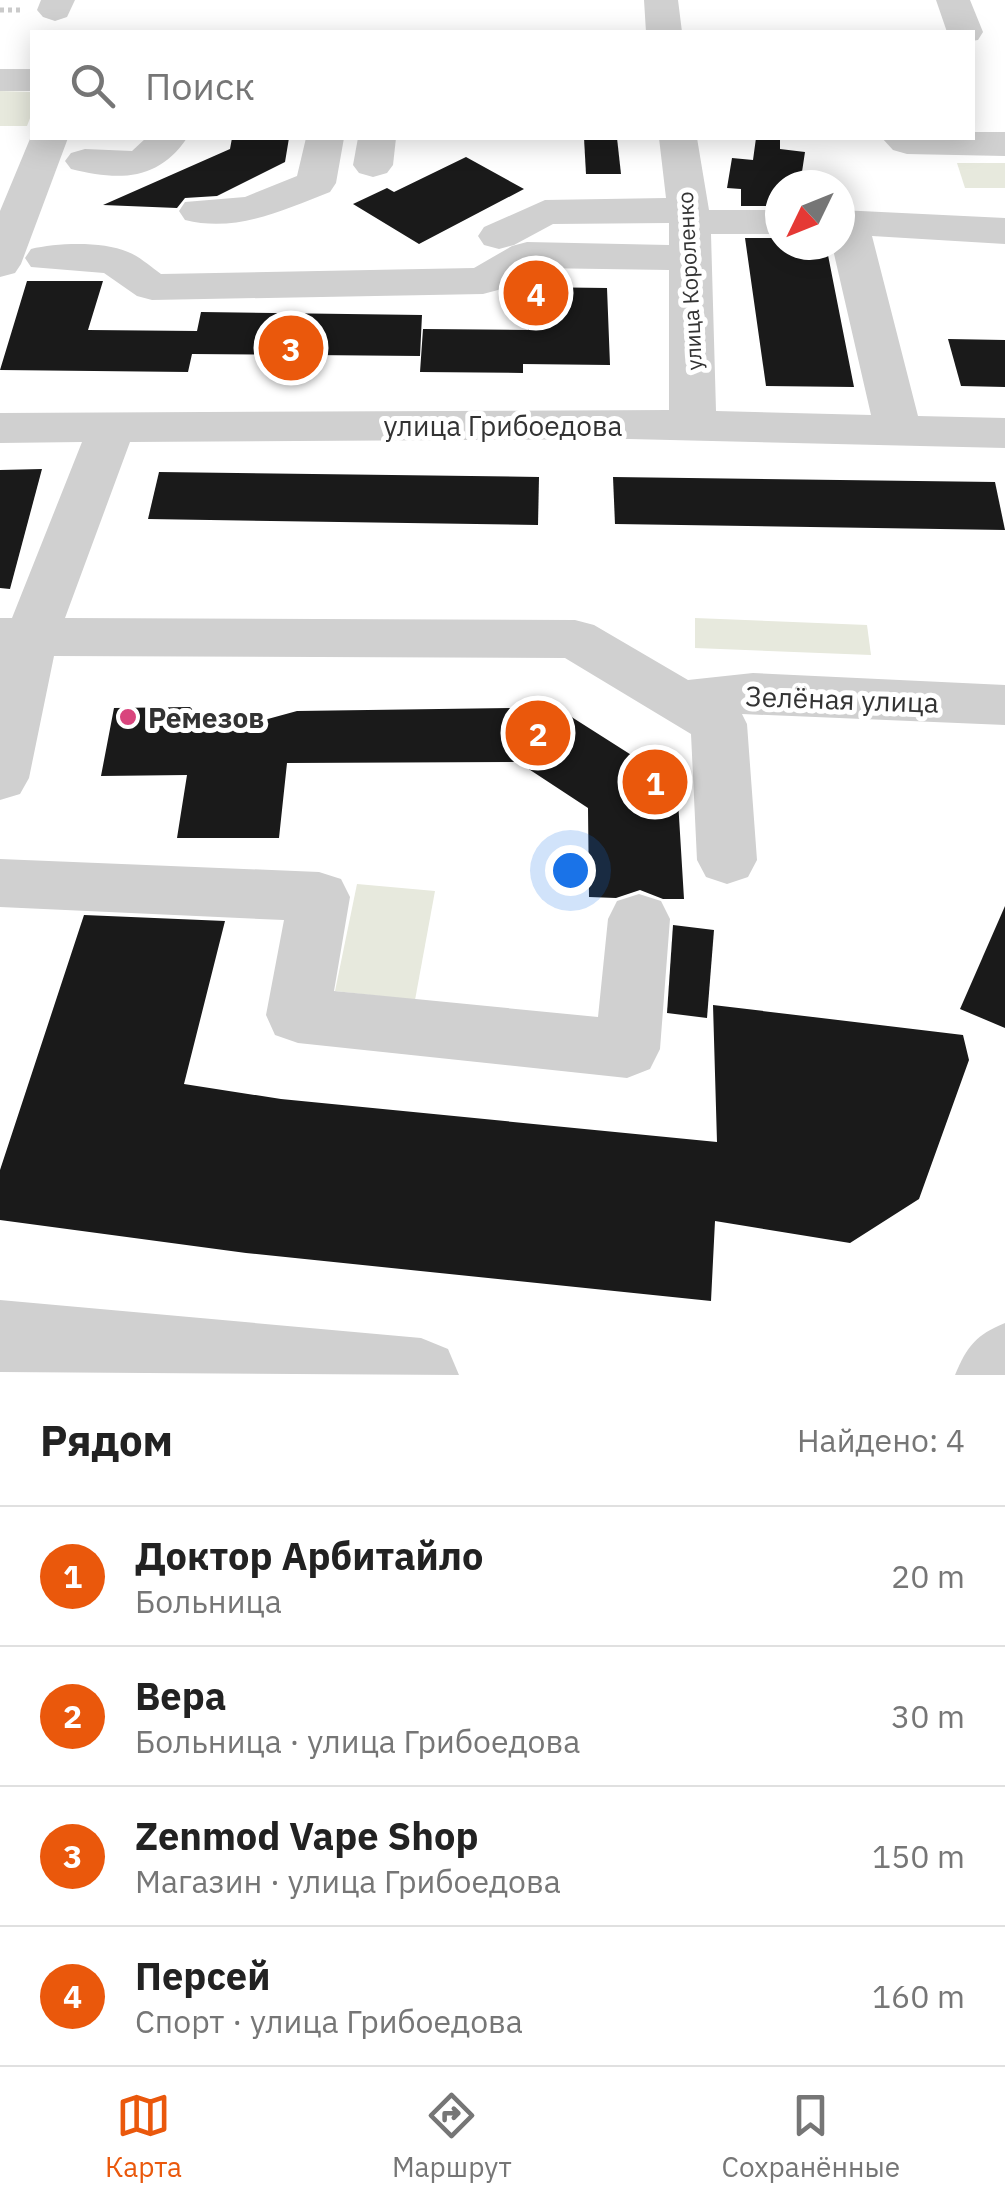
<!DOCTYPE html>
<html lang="ru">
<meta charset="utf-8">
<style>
body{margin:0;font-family:"IBM Plex Sans",sans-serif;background:#f2f2f2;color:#222}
.compass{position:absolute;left:765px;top:170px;width:90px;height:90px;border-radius:50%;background:#fff;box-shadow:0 5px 25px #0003;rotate:227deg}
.you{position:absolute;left:570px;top:870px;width:35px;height:35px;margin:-25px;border:8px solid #fff;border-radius:50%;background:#1a73e8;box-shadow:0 0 0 15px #1a73e833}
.badge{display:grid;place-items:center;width:65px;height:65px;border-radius:50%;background:#ea580c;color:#fff;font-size:32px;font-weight:700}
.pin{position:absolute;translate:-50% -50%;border:5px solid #fff;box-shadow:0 2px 10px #0006}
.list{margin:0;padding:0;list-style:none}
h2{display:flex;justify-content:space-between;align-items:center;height:130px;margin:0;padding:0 40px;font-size:42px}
h2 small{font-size:32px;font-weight:400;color:#767676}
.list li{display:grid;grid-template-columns:65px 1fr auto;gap:30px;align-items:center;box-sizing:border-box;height:140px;padding:0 40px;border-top:2px solid #e0e0e0}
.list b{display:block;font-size:38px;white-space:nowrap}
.list p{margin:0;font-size:32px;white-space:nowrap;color:#767676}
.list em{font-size:32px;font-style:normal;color:#767676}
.icon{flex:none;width:55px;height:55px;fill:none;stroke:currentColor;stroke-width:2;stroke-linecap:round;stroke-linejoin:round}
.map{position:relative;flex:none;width:1005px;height:1375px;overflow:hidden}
.search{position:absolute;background:#fff;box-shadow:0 5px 25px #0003;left:30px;right:30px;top:30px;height:110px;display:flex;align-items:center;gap:25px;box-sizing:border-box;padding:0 35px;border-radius:0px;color:#767676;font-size:38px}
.sheet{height:690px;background:#fff}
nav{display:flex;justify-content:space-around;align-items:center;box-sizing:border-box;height:140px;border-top:2px solid #e0e0e0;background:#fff;font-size:28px;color:#767676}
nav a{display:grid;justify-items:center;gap:5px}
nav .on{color:#ea580c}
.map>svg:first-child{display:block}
</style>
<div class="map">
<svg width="1005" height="1375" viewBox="0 0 1005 1375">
<rect width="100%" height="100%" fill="#fff"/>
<g fill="#e7e9dd">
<path d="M0 91 32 92V113L27 126H0Z"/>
<path d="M957 163H1005V188H965Z"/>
<path d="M695 618 867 625 871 655 695 648Z"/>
<path d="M357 884 435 891 415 1000 335 991Z"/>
</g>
<g fill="#1a1a1a">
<path d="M232 138H289L285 162 217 196 185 198 177 208 103 205 230 149Z"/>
<path d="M584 138H617L621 174H586Z"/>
<path d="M756 138H780V149L805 152 800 185H780V206H741V189L727 188 732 158 753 160Z"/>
<path d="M466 157 524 189 419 244 353 204 387 188 394 192Z"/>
<path d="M745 238H780V245H826L854 387 766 386Z"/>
<path d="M27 281H103L88 330 197 331 201 312 422 315 420 356 192 354 188 372 0 370Z"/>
<path d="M528 287 607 288 610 365 523 364V373L420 372 423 329 528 330Z"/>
<path d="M948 339 1005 340V387L961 386Z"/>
<path d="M42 469 10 589 0 588V470Z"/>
<path d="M159 472 539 477 538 525 148 519Z"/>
<path d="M613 477 995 482 1005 530 615 524Z"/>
<path d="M190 707 211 728 246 725 297 711 514 708 551 733 570 716 677 784 684 899H663L640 890 616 898 589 897 588 808 518 762 287 763 279 838H177L187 775 101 776 114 708Z"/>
<path d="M1005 906V1028L960 1009Z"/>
<path d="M84 915 225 921 184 1084 281 1099 717 1142 713 1005 963 1035 969 1060 919 1199 850 1243 715 1221 711 1301 246 1253 0 1220V1170Z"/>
<path d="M673 925 714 930 707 1018 667 1013Z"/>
</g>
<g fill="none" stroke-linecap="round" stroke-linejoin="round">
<path stroke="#cacaca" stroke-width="5" stroke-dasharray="4 4" stroke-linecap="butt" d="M0 10H24"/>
<g fill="#d0d0d0" fill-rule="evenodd">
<path d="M41 0H75L67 17 55 21 43 17 37 10Z"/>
<path d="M644 0H678L682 32H646Z"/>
<path d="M936 0H970L983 32 978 40 972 41V32H947Z"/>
<rect x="0" y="69" width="32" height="22"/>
<path d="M972 132H1005V156L907 154 893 150 882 138H972Z"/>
<path d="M32 134V138H68L21 264 15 273 0 277V211Z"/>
<path d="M146 138H187C158 181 119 181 71 169L65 161 71 153 85 149 132 151Z"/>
<path d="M306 138H344L336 183 330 192C283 210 237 233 185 220L179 211 185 202 245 197 297 176Z"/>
<path d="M358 138H396L393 165 387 173 373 177 359 173 353 165Z"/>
<path d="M659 138H697L709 210H780V234H711L716 411 871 415 832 245H840V210L1005 218V244L872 236 918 416 1005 418V448L629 439 130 442 65 618 575 620 594 625 688 680 753 673 1005 685V725L742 714 747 724 757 860 748 877 727 884 706 877 697 860 691 734 565 658 54 656 29 778 20 794 0 800V618H12L82 442 0 443V413L669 410V270L536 268 498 290 483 294 152 300 137 296 104 273 31 267 25 258 31 249C57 243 102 241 128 252 139 256 151 267 161 274L474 268 512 246 527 242 669 245V223L553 224 514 245 499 249 484 245 478 236 484 227 545 200 666 198Z"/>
<path d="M0 859 319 872 341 879 350 897 334 991 598 1017 608 919 617 901 639 894 661 901 670 919 660 1049 650 1069 627 1078 298 1043 275 1035 266 1015 284 920 0 907Z"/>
<path d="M0 1300 421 1338 448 1349 459 1375 0 1372Z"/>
<path d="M1005 1323V1375H955C967 1346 976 1335 1005 1323Z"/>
</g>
</g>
<circle fill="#d9457d" stroke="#fff" stroke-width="4" cx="128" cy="717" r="10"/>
<g text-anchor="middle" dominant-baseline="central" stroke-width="10" stroke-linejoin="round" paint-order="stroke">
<g font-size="22" fill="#333" stroke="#fff">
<text transform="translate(689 281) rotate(-93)">улица Короленко</text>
</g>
<g font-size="28" fill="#333" stroke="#fff">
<text x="503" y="425">улица Грибоедова</text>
<text transform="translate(842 699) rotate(2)">Зелёная улица</text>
</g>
<g font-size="28" font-weight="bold" fill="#333" stroke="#fff" text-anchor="start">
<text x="148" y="717">Ремезов</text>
</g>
</g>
</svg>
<svg class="compass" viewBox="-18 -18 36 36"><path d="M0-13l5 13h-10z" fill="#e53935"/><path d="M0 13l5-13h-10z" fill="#767676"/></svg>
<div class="you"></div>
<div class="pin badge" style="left:655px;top:782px">1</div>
<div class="pin badge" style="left:538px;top:733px">2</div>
<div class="pin badge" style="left:291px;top:348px">3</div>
<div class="pin badge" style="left:536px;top:293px">4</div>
<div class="search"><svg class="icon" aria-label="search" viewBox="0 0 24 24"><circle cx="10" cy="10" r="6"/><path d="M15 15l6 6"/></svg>Поиск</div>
</div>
<section class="sheet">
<h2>Рядом<small>Найдено: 4</small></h2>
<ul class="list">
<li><span class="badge">1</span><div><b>Доктор Арбитайло</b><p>Больница</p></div><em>20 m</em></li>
<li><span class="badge">2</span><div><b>Вера</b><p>Больница · улица Грибоедова</p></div><em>30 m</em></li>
<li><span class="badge">3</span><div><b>Zenmod Vape Shop</b><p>Магазин · улица Грибоедова</p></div><em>150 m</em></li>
<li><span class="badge">4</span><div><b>Персей</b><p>Спорт · улица Грибоедова</p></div><em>160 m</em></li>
</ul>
</section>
<nav>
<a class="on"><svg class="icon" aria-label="map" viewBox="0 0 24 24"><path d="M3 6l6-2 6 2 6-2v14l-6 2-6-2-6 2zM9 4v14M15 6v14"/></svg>Карта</a>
<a><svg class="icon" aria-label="directions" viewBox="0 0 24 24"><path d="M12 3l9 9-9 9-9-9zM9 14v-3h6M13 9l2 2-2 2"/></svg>Маршрут</a>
<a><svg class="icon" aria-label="saved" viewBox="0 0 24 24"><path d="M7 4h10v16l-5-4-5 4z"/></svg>Сохранённые</a>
</nav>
